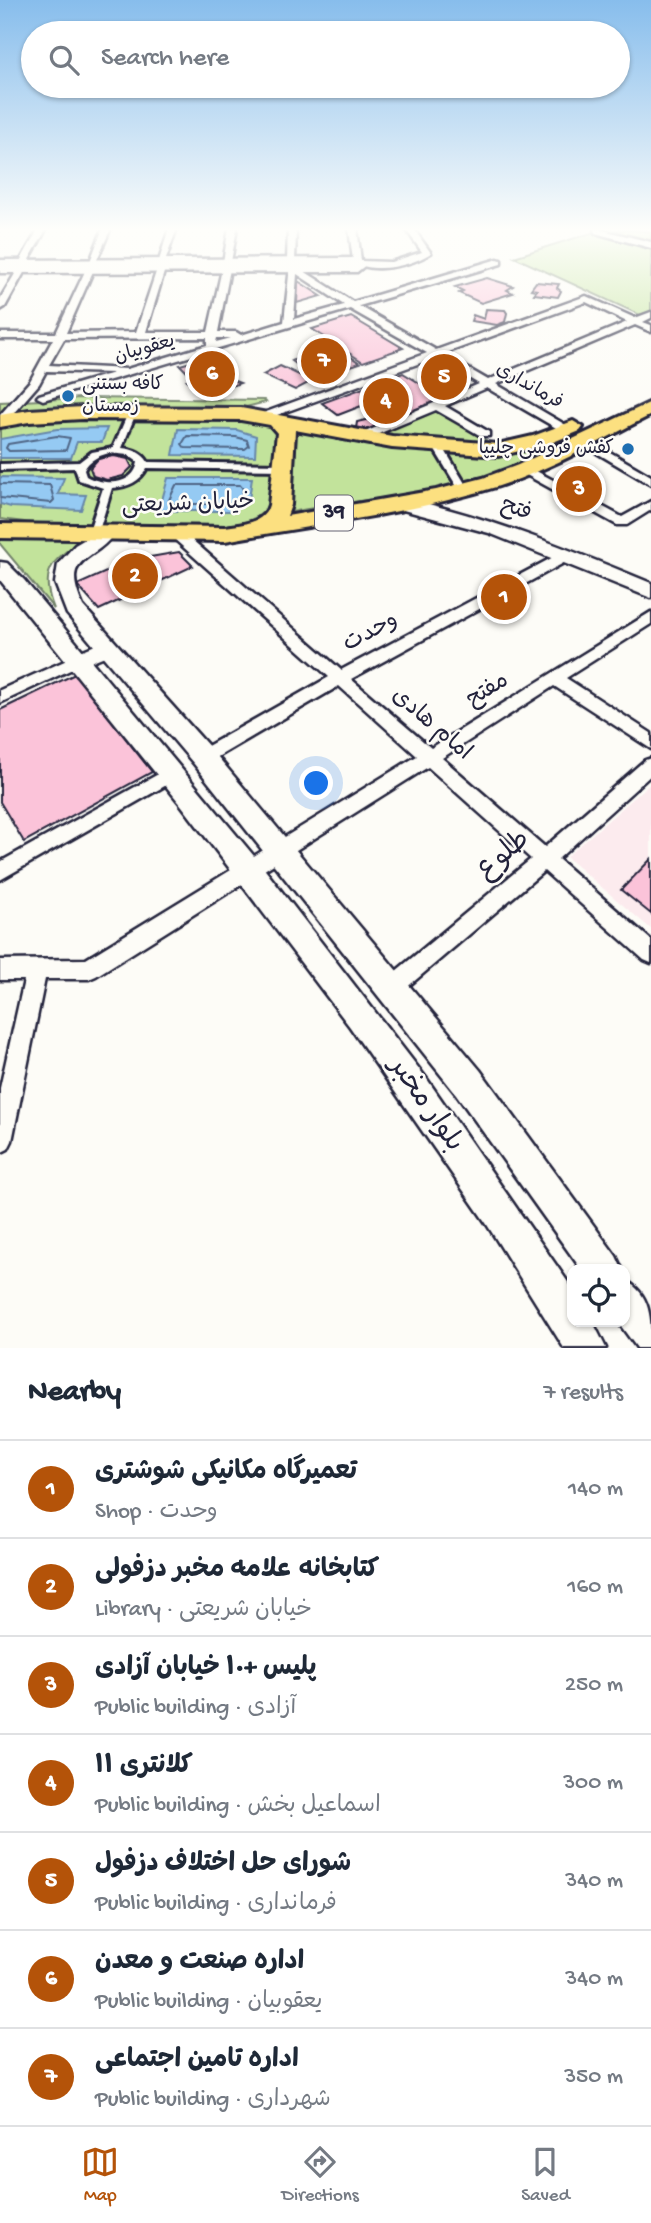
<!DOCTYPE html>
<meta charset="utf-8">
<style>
body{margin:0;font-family:"Gochi Hand","Playpen Sans Arabic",sans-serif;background:#f6f6f7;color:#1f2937}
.controls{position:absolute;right:21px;bottom:21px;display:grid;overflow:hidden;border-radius:14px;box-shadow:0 2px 5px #0004}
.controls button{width:63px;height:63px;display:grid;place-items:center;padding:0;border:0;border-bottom:2px solid #e0e1e3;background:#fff;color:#1f2937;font:35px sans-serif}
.you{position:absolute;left:317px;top:784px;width:24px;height:24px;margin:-18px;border:5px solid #fff;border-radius:50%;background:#1a73e8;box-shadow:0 0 0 10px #1a73e833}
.badge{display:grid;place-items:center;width:46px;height:46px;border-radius:50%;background:#b45309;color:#fff;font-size:23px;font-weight:700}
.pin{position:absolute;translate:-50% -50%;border:4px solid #fff;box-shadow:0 2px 7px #0006}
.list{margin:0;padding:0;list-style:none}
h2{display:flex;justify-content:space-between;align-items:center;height:91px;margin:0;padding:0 28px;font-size:30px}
h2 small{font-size:23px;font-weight:400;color:#747a83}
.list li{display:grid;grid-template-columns:46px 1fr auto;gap:21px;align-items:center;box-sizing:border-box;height:98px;padding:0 28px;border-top:2px solid #e0e1e3}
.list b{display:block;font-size:26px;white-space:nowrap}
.list p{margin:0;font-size:23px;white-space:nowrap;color:#747a83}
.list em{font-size:23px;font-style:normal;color:#747a83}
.icon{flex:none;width:38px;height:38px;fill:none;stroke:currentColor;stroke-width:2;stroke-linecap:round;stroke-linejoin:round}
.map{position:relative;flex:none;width:651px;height:1348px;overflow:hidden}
.search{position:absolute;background:#fff;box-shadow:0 2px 5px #0004;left:21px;right:21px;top:21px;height:77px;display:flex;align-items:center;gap:18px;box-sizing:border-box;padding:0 24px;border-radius:38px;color:#747a83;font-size:26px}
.sheet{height:777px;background:#fff}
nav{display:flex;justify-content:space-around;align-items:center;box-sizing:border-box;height:98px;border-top:2px solid #e0e1e3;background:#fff;font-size:19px;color:#747a83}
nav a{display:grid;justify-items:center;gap:4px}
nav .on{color:#b45309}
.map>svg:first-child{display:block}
</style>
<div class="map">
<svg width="651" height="1348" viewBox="0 0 651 1348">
<rect width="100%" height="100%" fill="#fdfcf7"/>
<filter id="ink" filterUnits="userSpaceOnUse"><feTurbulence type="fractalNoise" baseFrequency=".0143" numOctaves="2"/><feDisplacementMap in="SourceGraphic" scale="14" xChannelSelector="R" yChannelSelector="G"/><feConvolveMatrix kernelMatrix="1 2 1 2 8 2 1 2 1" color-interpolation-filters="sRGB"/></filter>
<g filter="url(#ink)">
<path fill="#fcebee" d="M651 783V929L566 857Z"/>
<g fill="#c2e39b" stroke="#72826b" stroke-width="2">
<path d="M633 230 651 232V311L640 315 514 257 598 231Z"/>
<path d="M82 398 264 400 266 402 242 408H82L0 415V402Z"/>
<path d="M436 410 491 443 441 441 379 433Z"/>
<path d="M73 419H240L264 424 276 432 269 505C259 519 246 523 229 525L41 524 0 519V428L33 422Z"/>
<path d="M297 432 400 448 487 456 519 453 553 442 561 444C487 493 377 495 292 512Z"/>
<path d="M0 540H83C51 559 39 573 54 609L0 544Z"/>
</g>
<g fill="#95caf3" stroke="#6787a9" stroke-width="2">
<path d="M107 428 102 442H77L71 458H0V439L57 429Z"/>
<path d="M178 429 237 430 256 436 255 456 173 455Z"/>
<path d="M0 477 64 478 58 494 86 495 81 510 11 507 0 504Z"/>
<path d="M168 478H252L249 500 232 511H159Z"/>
</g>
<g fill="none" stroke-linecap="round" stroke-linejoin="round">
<g stroke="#506585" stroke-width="2">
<path d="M57 436 70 438 66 450 9 451 6 448 8 444Z"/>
<path d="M187 436 236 437 247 440 249 446 245 449 185 448 182 444Z"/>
<path d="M0 484 50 485 54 500 51 503 0 498"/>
<path d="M176 485H240L243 489 242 496 229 504H172L169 500Z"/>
</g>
</g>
<g fill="#fbc3d9" stroke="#22223b" stroke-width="2">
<path d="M487 278 513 286 507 290 513 293 481 303 459 293 463 291 455 287Z"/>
<path d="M298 281 321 296 297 303Z"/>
<path d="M536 282 559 284 557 288 561 291 558 297 534 294 537 290 531 289Z"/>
<path d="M486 309 505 310 507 313 505 322 497 325 471 321 473 315 484 319Z"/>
<path d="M351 317 403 348 363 362 312 329Z"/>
<path d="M325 340 360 363 315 378 292 361 318 349 311 344Z"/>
<path d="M208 357 216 363 187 372 180 365Z"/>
<path d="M280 366 312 381 295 390 263 375Z"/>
<path d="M403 373 444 398 391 420 382 413 399 406 369 386Z"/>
<path d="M212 374H221L219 381 227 378 240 383 223 389 225 391 209 393 203 390 200 391 187 380 205 377 210 381Z"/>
<path d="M366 387 382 398 338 415 322 403Z"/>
<path d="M374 418 379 425 370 429 356 428 357 422Z"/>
<path d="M114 456 128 459 132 467 123 476 107 480 93 476 90 468 98 459Z"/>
<path d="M179 552 193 566 99 610 77 585 133 560Z"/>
<path d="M75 674 152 772 24 842 0 802V710Z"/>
<path d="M651 859V914L621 890Z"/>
</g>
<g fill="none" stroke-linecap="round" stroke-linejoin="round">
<defs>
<g id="pedestrian">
<path d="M132 410 136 413 122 448C133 449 143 453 148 462L285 464 290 467 285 470 147 468C140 482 128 487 112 488L98 534 93 537 88 534 103 488 79 480 75 468 0 470V464L79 462 92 452 113 448 128 413ZM109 453 128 455 138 462C134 486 104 486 86 476L84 470C89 460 98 456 109 453Z"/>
<path d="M438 444 443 447 469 490 467 492 464 493 459 490 433 447Z"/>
</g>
<g id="minor">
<path d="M39 228H47L26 265H20L19 263Z"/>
<path d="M103 228H111L96 262 89 264Z"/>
<path d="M169 228H177L165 262 158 264Z"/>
<path d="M229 228H237L231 262 227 265 223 262Z"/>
<path d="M288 228H296L295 262 291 265 287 262Z"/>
<path d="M349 228H357L361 261 391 262 422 252 405 228H413L431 253C411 266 372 275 353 261Z"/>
<path d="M598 229 651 242V248L595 233V229Z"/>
<path d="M498 259 501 260V264L359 306 436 350 586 296 635 318 651 312V318L643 322 651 325V332L635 325 496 384 571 428V432H563L487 388 445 406 489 432V436H481L436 410 366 439H358V435L479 384 434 358 266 419H258V415L427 353 350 309 43 400 37 397 39 395 113 373 46 371 39 384 5 423 0 424V415L30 381 53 339H0V333H56L87 267 94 269 66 333 136 332 157 269 161 266 165 269 146 332H208L222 269 226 266 230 269 218 332H236L241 335 284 322 290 266H296L353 302ZM297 274 344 305 294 319ZM586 302 627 322 488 380 443 354ZM207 338V345L127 369 49 365 64 339ZM217 338H231L216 342Z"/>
<path d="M19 267 26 269 5 307 0 310V299Z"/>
<path d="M584 437 651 476V485L580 443 578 441Z"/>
<path d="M525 465 622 517 651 501V510L627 525H617L521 472V466Z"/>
<path d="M178 531 183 532 341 670 561 553H571L573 556 571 559 351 679 431 748 651 612V624L566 678 651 733V749L554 686 442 758 545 847 645 760 651 758V775L558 859 651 940V963L644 960 544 871 398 995 391 998 384 995 380 988 384 981 531 859 428 767 96 976 89 979H45L12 1141 8 1149 0 1153V1088L24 980H0V960L86 959 417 756 339 686 209 762 203 764 197 762 194 757 197 752 329 677 173 538V532Z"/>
<path d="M78 655 83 656 86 660 83 664 0 703V690Z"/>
<path d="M171 767 177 769 180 774 177 779 0 880V862Z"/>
</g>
<g id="tertiary">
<path d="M357 258 367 264 357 272 0 273V260Z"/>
<path d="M105 641 112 643 115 648 112 653 78 667 71 665 68 660 71 655Z"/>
</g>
<g id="secondary">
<path d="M399 497C487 516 568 549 651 583V598L489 533 392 507 390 503Z"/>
<path d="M104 528 114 534C92 564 60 555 83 606L212 750 480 1070 616 1256 622 1269H581L456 1094 194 764 67 614 55 583 58 564 75 545Z"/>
<path d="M0 562 7 563 24 580 259 862 427 1079 572 1288V1322H593L606 1348H564L486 1223 350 1027 182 806 0 580Z"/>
<path d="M625 1280C651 1294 651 1318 651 1348H637L618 1322H625Z"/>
</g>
<path id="primary" d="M651 402V415C601 440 550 470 496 487 408 514 314 525 225 541L0 538V524L225 527C242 524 264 524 269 505L277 433 270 425 241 420 83 419 29 422 0 427V415L29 410 83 407 241 408 392 436 498 444 533 436 573 421 583 427 580 431 546 445 498 456 392 448 295 430 291 505 287 516 436 490 483 478 518 465Z"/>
</defs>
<use href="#pedestrian" stroke="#22223b" stroke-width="6"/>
<use href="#minor" stroke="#22223b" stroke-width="5"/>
<use href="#tertiary" stroke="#22223b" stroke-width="5"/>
<use href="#secondary" stroke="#22223b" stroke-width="5"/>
<use href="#primary" stroke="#22223b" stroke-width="6"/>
<use href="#pedestrian" fill="#fdfcf7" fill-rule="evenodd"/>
<use href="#minor" fill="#fdfcf7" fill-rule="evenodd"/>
<use href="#tertiary" fill="#fdfcf7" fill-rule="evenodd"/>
<use href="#secondary" fill="#fdfcf7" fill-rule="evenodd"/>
<use href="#primary" fill="#fce080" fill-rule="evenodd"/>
</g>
</g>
<linearGradient id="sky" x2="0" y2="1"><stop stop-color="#87bdec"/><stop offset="0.55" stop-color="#fefefb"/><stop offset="1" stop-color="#fefefb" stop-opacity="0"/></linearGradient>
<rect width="651" height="417" fill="url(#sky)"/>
<g fill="#1f6fb2" stroke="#fdfcf7" stroke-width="2.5">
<circle cx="68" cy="396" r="7"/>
<circle cx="628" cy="449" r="7"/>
</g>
<g text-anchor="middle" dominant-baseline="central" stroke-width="5" stroke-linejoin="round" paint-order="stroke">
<g font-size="19" fill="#22223b" stroke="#fdfcf7">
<text transform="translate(145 350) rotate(-16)">یعقوبیان</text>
<text transform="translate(529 387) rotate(30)">فرمانداری</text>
</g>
<g font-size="19" fill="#22223b" stroke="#fdfcf7" text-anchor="start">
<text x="82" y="385">کافه بستنی<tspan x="82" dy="22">زمستان</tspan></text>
<text x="614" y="449" text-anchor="end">کفش فروشی چلیپا</text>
</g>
<rect fill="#fdfcf7" stroke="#646373" stroke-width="2" x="315" y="495.5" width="38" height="35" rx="5"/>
<g font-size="21" font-weight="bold" fill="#22223b">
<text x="334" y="513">39</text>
</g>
<g font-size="23" fill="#22223b" stroke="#fdfcf7">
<text transform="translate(188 505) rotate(-2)">خیابان شریعتی</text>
<text transform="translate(516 510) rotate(21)">فتح</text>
<text transform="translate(371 633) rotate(-28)">وحدت</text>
<text transform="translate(488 691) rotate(-32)">مفتح</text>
<text transform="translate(431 725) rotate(41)">امام هادی</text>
</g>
<g font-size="28" fill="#22223b" stroke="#fdfcf7">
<text transform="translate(504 856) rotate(-40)">طلوع</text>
<text transform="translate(425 1105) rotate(55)">بلوار مخبر</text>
</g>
</g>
</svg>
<div class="controls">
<button><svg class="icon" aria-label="locate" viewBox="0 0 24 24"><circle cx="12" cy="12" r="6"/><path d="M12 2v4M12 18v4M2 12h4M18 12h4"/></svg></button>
</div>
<div class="you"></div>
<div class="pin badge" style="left:504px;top:597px">1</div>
<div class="pin badge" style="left:135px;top:576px">2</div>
<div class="pin badge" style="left:579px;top:489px">3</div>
<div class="pin badge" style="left:386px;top:401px">4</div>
<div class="pin badge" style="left:444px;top:377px">5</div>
<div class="pin badge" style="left:212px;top:374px">6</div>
<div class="pin badge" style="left:324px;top:361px">7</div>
<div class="search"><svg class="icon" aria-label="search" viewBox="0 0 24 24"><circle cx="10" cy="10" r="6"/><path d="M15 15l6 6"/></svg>Search here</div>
</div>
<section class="sheet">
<h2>Nearby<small>7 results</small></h2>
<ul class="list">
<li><span class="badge">1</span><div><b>تعمیرگاه مکانیکی شوشتری</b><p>Shop · وحدت</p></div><em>140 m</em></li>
<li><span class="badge">2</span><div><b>کتابخانه علامه مخبر دزفولی</b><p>Library · خیابان شریعتی</p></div><em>160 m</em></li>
<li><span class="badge">3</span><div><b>پلیس +۱۰ خیابان آزادی</b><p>Public building · آزادی</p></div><em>250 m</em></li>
<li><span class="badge">4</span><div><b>کلانتری ۱۱</b><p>Public building · اسماعیل بخش</p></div><em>300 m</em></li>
<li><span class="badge">5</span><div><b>شورای حل اختلاف دزفول</b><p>Public building · فرمانداری</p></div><em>340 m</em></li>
<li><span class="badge">6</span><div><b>اداره صنعت و معدن</b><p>Public building · یعقوبیان</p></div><em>340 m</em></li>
<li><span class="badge">7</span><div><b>اداره تامین اجتماعی</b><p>Public building · شهرداری</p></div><em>350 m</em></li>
</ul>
</section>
<nav>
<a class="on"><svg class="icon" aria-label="map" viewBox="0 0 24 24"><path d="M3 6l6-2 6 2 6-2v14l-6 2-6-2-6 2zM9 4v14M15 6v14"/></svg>Map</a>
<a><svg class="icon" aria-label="directions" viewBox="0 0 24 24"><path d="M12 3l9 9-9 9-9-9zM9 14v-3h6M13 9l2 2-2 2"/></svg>Directions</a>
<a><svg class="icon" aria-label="saved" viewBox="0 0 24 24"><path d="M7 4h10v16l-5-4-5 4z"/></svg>Saved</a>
</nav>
